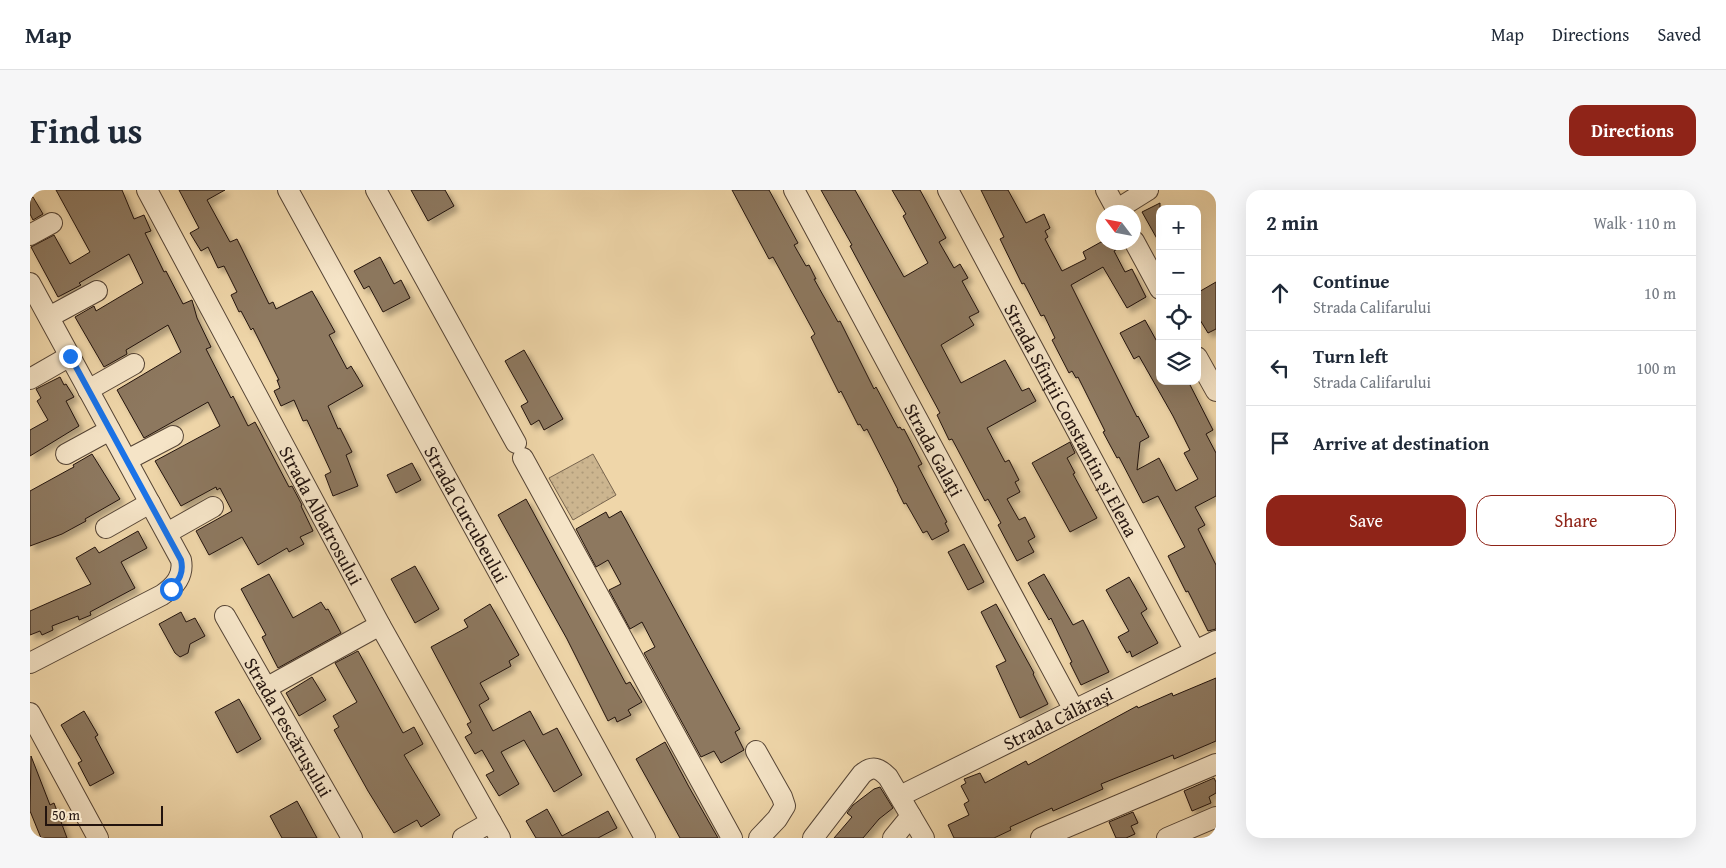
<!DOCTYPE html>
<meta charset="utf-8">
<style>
body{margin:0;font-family:"Gentium Book Plus",serif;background:#f6f6f7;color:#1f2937}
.controls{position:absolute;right:15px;top:15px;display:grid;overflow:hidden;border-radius:10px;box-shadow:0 5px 20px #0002}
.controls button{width:45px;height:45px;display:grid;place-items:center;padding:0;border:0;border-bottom:1px solid #e0e1e3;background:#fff;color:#1f2937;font:25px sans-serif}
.compass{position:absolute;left:1066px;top:15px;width:45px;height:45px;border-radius:50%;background:#fff;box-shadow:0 5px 20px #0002;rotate:302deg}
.scale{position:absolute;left:15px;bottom:12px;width:118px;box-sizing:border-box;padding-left:5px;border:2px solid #22130e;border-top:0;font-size:14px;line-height:18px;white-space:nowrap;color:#22130e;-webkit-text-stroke:4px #f5e4c7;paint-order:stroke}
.stop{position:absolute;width:15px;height:15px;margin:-11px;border:4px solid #1a73e8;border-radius:50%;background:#fff}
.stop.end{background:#1a73e8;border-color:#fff;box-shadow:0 1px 5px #0008}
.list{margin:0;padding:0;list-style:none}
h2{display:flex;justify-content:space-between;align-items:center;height:65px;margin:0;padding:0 20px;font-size:21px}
h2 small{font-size:16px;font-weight:400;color:#747a83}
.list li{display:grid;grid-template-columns:32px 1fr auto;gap:15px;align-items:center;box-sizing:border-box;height:75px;padding:0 20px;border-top:1px solid #e0e1e3}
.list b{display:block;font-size:19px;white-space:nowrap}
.list p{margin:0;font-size:16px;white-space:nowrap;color:#747a83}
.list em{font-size:16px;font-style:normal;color:#747a83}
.actions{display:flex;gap:10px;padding:15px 20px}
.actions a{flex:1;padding:11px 0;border:1px solid #8f2418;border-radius:15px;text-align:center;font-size:18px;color:#8f2418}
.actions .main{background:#8f2418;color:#fff}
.icon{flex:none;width:28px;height:28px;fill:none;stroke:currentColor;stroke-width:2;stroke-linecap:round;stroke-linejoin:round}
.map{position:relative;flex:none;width:1186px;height:648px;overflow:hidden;border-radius:15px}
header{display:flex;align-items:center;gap:30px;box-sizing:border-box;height:70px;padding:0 25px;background:#fff;border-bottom:1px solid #e0e1e3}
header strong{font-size:24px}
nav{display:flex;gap:28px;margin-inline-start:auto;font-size:18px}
.intro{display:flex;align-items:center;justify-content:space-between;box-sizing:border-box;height:120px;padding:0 30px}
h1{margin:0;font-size:35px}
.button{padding:12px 22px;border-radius:15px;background:#8f2418;color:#fff;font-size:18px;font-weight:700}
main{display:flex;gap:30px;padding:0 30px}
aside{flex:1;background:#fff;border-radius:15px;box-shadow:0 5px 20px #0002}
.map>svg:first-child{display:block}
</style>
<header>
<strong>Map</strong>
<nav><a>Map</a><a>Directions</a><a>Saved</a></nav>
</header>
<div class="intro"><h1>Find us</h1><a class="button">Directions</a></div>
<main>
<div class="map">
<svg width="1186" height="648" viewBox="0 0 1186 648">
<defs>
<pattern id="park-dots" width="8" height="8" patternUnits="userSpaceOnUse" patternTransform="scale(1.25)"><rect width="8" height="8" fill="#ccb58f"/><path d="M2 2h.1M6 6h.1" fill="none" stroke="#af9b7a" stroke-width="1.8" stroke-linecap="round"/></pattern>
<filter id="shadow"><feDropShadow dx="4.5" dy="4.5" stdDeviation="2.5" flood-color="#0004"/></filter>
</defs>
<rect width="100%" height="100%" fill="#efd6a9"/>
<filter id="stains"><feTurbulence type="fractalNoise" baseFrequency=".004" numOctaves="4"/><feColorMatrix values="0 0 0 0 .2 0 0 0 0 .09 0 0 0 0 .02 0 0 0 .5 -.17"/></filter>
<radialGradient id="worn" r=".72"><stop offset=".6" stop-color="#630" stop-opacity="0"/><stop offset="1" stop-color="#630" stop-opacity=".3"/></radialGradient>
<path fill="url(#park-dots)" stroke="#77644e" d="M563 264 586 305 543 330 519 288Z"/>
<g fill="#8d785f" stroke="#22130e" filter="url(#shadow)">
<path d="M26 0H92L104 29 114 25 121 41 115 43 134 82 136 81 153 114 162 110 167 128 181 157 176 159 201 208 203 206 218 236 225 232 259 297 262 296 272 315 271 316 283 341 270 347 274 354 259 362 257 358 228 375 212 347 179 365 166 341 202 321 190 298 187 300 186 297 151 316 125 271 190 236 178 212 114 248 87 200 151 162 138 135 96 160 97 164 74 177 45 127 64 116 66 121 113 93 99 64 49 93 51 95 28 107 1 57 24 45 40 74 60 62Z"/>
<path d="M149 0H195L177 10 200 52 207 49 239 114 243 112 246 119 282 101 305 142 299 145 317 179 321 176 333 196 298 216 308 239 310 238 322 262 316 265 328 296 303 306 295 285 301 282 277 230 273 231 264 210 251 216 244 201 250 198 247 190H249L223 138 221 140 211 121 209 122 201 105 207 102 194 76 188 78 178 57 171 61 160 43 169 38Z"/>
<path d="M381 0H415L424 16 398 31Z"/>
<path d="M702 0H739L768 53 764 55 776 76 779 75 786 89H784L808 132 810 131 844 199 846 197 868 238 870 237 872 240 874 239 892 274 888 276 917 332 915 333 919 341 902 350 897 341 893 343 876 313 874 314 867 300H868L837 239 834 241 830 234 828 235 811 201 809 203 781 147 785 144 743 67 739 69Z"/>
<path d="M791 0H825L874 87 898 73 873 26 876 24 862 0H890L916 48 909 52 924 78 930 74 938 88 932 91 949 122 939 127 944 135 911 155 931 193 975 170 992 201 999 198 1006 211 957 238 975 272 979 270 989 290 985 292 990 302 977 309 989 330 995 327 1005 347 998 351 1004 362 987 371 968 335 971 333 958 309 955 311 922 249 919 250 907 225 910 223 820 56 822 55Z"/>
<path d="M951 0H978L996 33 1014 24 1020 38 1015 41 1018 47 1015 49 1032 81 1056 69 1053 62 1071 52H1092L1093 56 1084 61 1095 82 1102 79 1116 107 1097 118 1073 77 1041 95 1107 227 1108 226 1119 247 1110 252 1107 280 1129 268 1146 301 1168 289 1154 263 1160 260 1143 226 1109 166 1104 169 1090 143 1115 130 1130 157V191H1158L1183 240 1176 244 1186 263V306L1165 317 1175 335 1168 339 1186 375V439L1178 441 1158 401 1156 402 1138 366 1155 357 1128 306 1113 313 1089 267 1087 268 1073 242 1075 241 1048 187 1046 188 1042 181 1039 183 1022 150 1025 148 1014 125 1011 126 994 93 992 94 970 49 974 47Z"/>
<path d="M3 7 13 24 3 30 0 24V9Z"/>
<path d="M1130 13V54L1112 22Z"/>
<path d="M350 67 364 94 371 90 380 108 353 122 339 96 334 99 324 81Z"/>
<path d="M1186 92V139L1178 143 1167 125V103Z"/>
<path d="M494 160 533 229 514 240 509 230 501 235 491 216 498 212 475 171Z"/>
<path d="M30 187 34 195 36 194 44 207 36 211 49 236 0 266V240L18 230 7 211 11 208 6 199Z"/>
<path d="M1040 252 1045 263 1037 268 1045 283 1043 284 1067 328 1040 342 1002 273Z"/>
<path d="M62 264 90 309 55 329 56 331 32 344 0 356V301L40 279 44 277 43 275Z"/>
<path d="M382 273 391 290 366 303 357 285Z"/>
<path d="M496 309 596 494 600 492 612 512 598 520 601 525 587 532 585 527 578 531 537 449 468 325Z"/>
<path d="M591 321 710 539 705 542 714 560 691 573 684 561 671 567 614 463 625 457 612 432 600 439 579 400 591 394 578 370 566 377 546 339 576 322 579 328Z"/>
<path d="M108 341 117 358 91 372 105 398 60 422 61 425 49 430 48 426 22 436 23 440 12 445 10 441 0 445V421L61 394 46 368 65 357 69 363Z"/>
<path d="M934 354 954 392 938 400 918 362Z"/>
<path d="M385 376 409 419 385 433 361 389Z"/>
<path d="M239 384 263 428 291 412 296 420 298 419 311 443 248 478 232 447 236 445 211 399Z"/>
<path d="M1014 384 1043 435 1053 430 1079 482 1051 495 1040 473 1042 472 1021 428 1019 430 998 393Z"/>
<path d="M1099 387 1117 419 1111 423 1128 453 1102 467 1100 461 1097 463 1088 447 1099 441 1076 400Z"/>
<path d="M460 414 489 465 479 471 481 476 450 493 459 509 449 515 463 541 500 521 513 545 527 538 552 585 524 602 494 550 471 562 489 594 469 606 456 585 464 581 452 560 445 564 435 547 442 543 437 534 441 532 401 457 438 437 434 430Z"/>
<path d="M966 414 1004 483 1003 484 1018 514 990 528 966 476 976 471 951 422Z"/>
<path d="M151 422 156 432 165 428 175 446 160 454 158 463 150 467 145 463 129 434Z"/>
<path d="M328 461 373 543 384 537 393 554 374 565 410 625 391 637 387 630 364 643 338 601 304 540 309 537 303 526 327 512 305 473Z"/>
<path d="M282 487 296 510 269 526 256 503Z"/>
<path d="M1186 488V551L1144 569 1143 565 1071 594 1073 599 1023 621 1022 618 980 637 981 640 964 648H924L918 635 939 625 934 614 939 611 931 596 936 593 934 589 950 583 955 593 996 571 998 575 1107 516 1108 518 1142 503 1143 506Z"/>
<path d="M209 509 231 549 207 563 185 522Z"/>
<path d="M54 521 68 545 65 547 84 583 60 596 48 573 52 571 31 535Z"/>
<path d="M635 552 659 597 688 648H650L606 569Z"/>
<path d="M1 566 20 615 24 613 37 648H11L0 621Z"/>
<path d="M1184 588 1186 592V603L1179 607 1181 613 1162 621 1154 601Z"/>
<path d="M850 597 863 618 849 629 833 648H804L822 627 817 623 823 615 844 599Z"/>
<path d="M267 611 287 648H252L240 626Z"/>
<path d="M517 619 532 646 578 621 587 638 568 648H506L496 631Z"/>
<path d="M1103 622 1108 633 1101 636 1105 644 1096 648H1086L1079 632Z"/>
</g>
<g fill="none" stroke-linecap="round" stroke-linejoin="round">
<defs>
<g id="minor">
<path id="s1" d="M117 0 350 435 470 648"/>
<path id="s2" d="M258 0 615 648"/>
<path d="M346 0 486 253"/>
<path id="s3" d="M764 0 1044 520"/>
<path id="s4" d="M918 0 1165 461"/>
<path d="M1076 0 1088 22"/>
<path d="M1086 20 1118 0"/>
<path d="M0 45 22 33"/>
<path d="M1104 51 1130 99"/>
<path d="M0 93 151 370C154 386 145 396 132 405L0 473"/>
<path d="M19 127 67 101"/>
<path d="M1167 167 1186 201"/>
<path d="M0 189 40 166"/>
<path d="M58 200 104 174"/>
<path d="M36 264 80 240"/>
<path d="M493 268 702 648"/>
<path d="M97 270 143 246"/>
<path d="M76 338 120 313"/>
<path d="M137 343 183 317"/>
<path id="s5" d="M195 426 322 648"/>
<path d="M236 498 350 435"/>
<path d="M0 523 68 648"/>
<path d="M726 561 752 607 755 616 747 629 729 648"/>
<path id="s6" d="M870 606 1044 520 1186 451"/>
<path d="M433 648 461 632"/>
<path d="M783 648 832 584C843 575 849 578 858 587L894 648"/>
<path d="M863 648 881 626"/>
<path d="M1011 648 1186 574"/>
<path d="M1137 648 1186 627"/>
</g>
</defs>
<use href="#minor" stroke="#554435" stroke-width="22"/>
<use href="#minor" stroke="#f5e4c7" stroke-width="20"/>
</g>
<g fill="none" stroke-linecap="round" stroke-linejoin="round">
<path stroke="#1a73e8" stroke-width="6" d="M40 166 151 370C154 383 149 390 141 399"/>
</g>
<g text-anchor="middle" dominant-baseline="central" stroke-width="4.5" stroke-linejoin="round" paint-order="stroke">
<g font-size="19" fill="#22130e" stroke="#f5e4c7">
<text stroke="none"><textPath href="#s4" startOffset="261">Strada Sfinții Constantin și Elena</textPath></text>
<text stroke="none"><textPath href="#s3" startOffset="295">Strada Galați</textPath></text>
<text stroke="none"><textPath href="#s1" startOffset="369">Strada Albatrosului</textPath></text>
<text stroke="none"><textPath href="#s2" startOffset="370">Strada Curcubeului</textPath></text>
<text stroke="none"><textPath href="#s6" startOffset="176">Strada Călărași</textPath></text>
<text stroke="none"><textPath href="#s5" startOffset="128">Strada Pescărușului</textPath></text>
</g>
</g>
<rect width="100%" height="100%" filter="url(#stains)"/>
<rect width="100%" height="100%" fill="url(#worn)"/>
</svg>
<div class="controls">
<button>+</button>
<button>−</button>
<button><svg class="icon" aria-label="locate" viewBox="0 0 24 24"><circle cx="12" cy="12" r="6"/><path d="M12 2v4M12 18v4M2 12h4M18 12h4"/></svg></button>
<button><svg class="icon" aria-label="layers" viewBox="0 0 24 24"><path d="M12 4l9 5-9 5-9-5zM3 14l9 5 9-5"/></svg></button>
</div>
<svg class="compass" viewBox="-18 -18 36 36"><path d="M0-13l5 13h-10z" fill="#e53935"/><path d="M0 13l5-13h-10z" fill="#747a83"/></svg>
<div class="scale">50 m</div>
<div class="stop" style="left:141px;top:399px"></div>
<div class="stop end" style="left:40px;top:166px"></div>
</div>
<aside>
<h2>2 min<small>Walk · 110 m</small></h2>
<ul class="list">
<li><svg class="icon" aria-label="ahead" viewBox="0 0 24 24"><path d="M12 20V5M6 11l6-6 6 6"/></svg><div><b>Continue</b><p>Strada Califarului</p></div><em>10 m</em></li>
<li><svg class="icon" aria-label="left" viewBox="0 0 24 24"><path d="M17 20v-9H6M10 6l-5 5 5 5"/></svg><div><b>Turn left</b><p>Strada Califarului</p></div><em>100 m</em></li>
<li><svg class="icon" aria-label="arrive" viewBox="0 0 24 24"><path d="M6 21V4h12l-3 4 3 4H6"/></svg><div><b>Arrive at destination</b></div></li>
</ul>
<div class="actions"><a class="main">Save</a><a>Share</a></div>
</aside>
</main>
